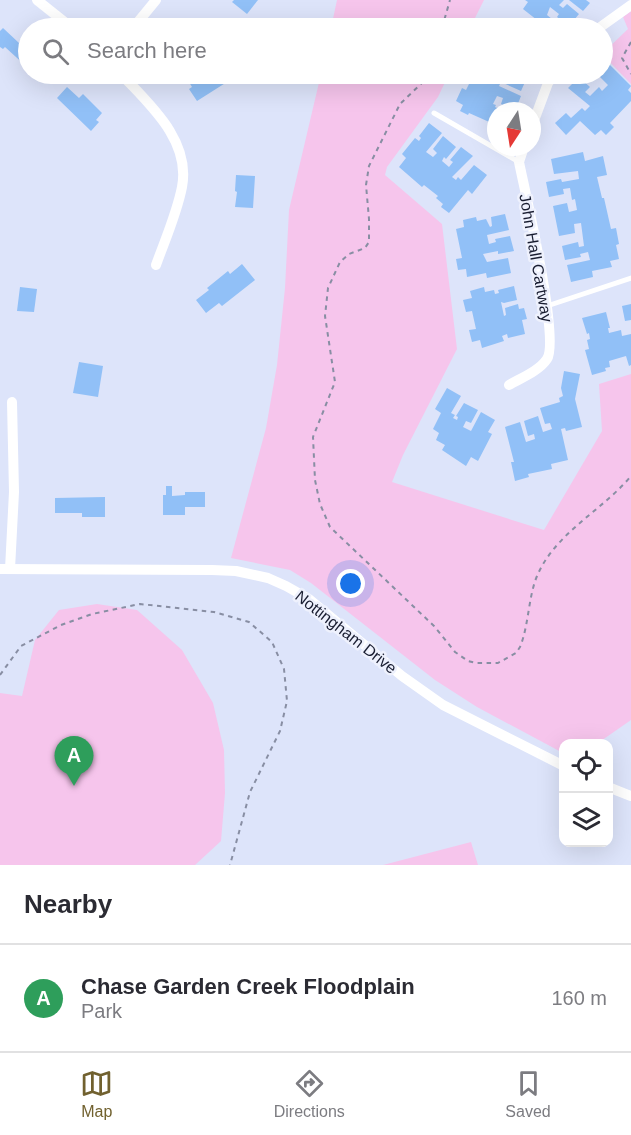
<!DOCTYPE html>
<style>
body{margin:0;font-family:Helvetica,sans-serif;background:#f2f2f3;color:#2b2b33}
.controls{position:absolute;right:18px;bottom:18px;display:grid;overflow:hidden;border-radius:12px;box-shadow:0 6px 24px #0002}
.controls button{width:54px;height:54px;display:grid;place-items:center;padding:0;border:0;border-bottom:2px solid #e1e1e2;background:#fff;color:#2b2b33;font:30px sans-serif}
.compass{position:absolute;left:487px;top:102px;width:54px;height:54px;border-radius:50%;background:#fff;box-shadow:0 6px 24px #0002;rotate:192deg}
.you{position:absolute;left:351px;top:584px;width:21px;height:21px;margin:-15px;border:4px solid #fff;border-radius:50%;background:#1a73e8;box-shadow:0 0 0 9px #1a73e833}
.badge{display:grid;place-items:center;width:39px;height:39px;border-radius:50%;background:#71612f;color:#fff;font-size:20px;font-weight:700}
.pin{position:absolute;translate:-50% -50px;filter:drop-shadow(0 2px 3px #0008)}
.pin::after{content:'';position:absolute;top:32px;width:21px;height:18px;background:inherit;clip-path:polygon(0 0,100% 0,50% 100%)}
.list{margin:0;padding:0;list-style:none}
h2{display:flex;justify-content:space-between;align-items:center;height:78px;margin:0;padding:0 24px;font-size:26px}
h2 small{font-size:20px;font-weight:400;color:#7c7c81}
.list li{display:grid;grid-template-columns:39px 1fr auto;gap:18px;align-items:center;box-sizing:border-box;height:108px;padding:0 24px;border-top:2px solid #e1e1e2}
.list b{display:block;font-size:22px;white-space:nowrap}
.list p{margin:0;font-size:20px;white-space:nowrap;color:#7c7c81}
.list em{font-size:20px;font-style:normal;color:#7c7c81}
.icon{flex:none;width:33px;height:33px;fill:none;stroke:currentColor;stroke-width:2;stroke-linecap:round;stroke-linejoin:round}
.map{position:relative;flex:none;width:631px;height:865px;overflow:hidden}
.search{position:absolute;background:#fff;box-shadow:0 6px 24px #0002;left:18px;right:18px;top:18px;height:66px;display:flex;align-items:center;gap:15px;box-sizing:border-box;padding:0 21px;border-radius:33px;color:#7c7c81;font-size:22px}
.sheet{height:186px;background:#fff}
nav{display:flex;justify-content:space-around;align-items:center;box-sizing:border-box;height:84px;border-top:2px solid #e1e1e2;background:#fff;font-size:16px;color:#7c7c81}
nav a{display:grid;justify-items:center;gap:3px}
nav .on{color:#71612f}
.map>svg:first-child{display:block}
</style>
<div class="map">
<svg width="631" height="865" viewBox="0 0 631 865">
<rect width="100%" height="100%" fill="#dde4fa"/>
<g fill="#f6c5ec">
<path d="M337 0H484L470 28H331Z"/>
<path d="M631 11V84L603 55V53L628 29 623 17Z"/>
<path d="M321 74H449L438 97 387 167 385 175 442 224 457 349 403 455 392 482 544 530 602 431 599 384 631 374V720L598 743 564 744 563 753 477 707 435 680 311 583 290 570 231 558 266 428 277 365 285 288 289 210Z"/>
<path d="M97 604 137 610 182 650 213 703 224 750 225 793 221 841 195 865H0V693L22 696 35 640 59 610Z"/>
<path d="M471 842 478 865H383Z"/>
</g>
<g fill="#91c0f7">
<path d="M234 0H258L247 14 232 2Z"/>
<path d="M525 0H564L559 5 563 8 567 4 579 14 569 26 557 17 559 14 550 7 547 15 563 28H539L534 24 537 20 523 9 528 2Z"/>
<path d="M569 0H586L590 3 583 11Z"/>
<path d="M3 28 19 43 23 38 28 44 27 67 5 47 3 49 0 47V31Z"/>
<path d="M602 57 631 86 628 90 631 93V101L610 123 614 127 606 135 601 130 595 135 580 121 566 135 555 123 566 113 571 118 582 108 585 111 590 106 568 88 579 77 590 87 585 92 590 96 599 87 602 91 608 85 597 74H602Z"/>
<path d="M184 74H211L212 76 222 74 227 82 197 101 189 89 192 87Z"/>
<path d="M474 74H507L525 82 521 91 501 82 499 86 521 96 515 111 501 104 503 98 497 96 493 104 496 105 495 107 503 111H496V125L469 113 468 115 460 111 463 105 456 101 462 88 466 90Z"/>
<path d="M67 87 79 98 83 94 102 113 96 120 99 122 91 131 57 98Z"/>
<path d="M429 123 442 133 426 152 433 157 437 153 433 149 443 136 456 147 446 159 444 157 442 161 449 167 453 162 450 160 461 147 473 156 452 177 456 180 458 177 461 180 474 165 487 175 472 194 468 190 449 213 441 207 443 204 436 198 438 196 424 185 422 187 399 167 406 158 402 154 415 138 419 141 421 138 419 136Z"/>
<path d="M583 152 585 161 603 156 607 175 597 177 602 198H604L611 229 616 228 619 244 616 245 619 259 610 261 612 267 592 271 593 277 571 282 567 265 590 260 588 252 580 254 581 257 565 260 562 246 578 242 579 247 584 246 581 223 574 224 575 233 559 236 553 206 567 203 569 212 577 210 575 199 572 200 570 188 563 189 564 194 549 197 546 182 561 179 562 182 579 179 578 171 554 174 551 159Z"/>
<path d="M236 175 255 176 253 208 235 207 237 192 235 191Z"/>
<path d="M505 214 509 230 487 235 489 244 496 242 495 239 510 236 514 251 498 254V251L483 254 487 262 508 258 511 273 487 278 486 273 467 277 466 269 458 270 456 259 462 258 456 229 464 227 463 220 476 217 477 221 486 219 490 227 492 226 491 217Z"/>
<path d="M242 264 255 280 222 306 219 303 206 313 196 300 209 290 207 288 228 271 230 274Z"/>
<path d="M514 286 517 300 504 303 501 302 504 316 506 315 505 308 518 304 519 309 524 308 527 319 522 320 525 334 508 338 507 334 502 336 504 341 482 348 480 340 472 342 469 330 476 329 472 311 466 312 463 300 472 298 470 291 484 287 485 292 494 290 495 294 499 293 498 290Z"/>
<path d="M20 287 37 289 34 312 17 311Z"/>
<path d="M631 304V320L625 321 622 306Z"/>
<path d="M606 312 610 328H608L609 333 621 330 622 336 631 334V365L629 366 626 356 609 361 610 367 605 368 606 371 592 375 585 350 589 349 587 340 590 339 589 333 587 334 582 318Z"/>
<path d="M79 362 103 366 98 397 73 393Z"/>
<path d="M564 371 580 374 575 399 582 427 566 431 565 428 561 429 568 460 551 464 552 469 528 474 529 477 515 481 511 462H514L505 427 520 422 526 442 535 439 534 434 528 436 524 421 538 416 543 432 552 429 550 423 545 424 540 408 560 402 559 398 563 396 561 388Z"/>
<path d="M447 388 461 396 451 413 455 415 453 418 457 420 458 417 456 416 464 403 478 410 471 423 466 421 463 427 471 431 481 412 495 420 488 432 492 434 478 461 471 457 466 466 442 450 445 445 436 440 439 433 433 429 441 413 435 409Z"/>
<path d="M166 486H172V496L185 495V492H205V507H185V515H163V495H166Z"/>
<path d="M105 497V517H82V513H55V498Z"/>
</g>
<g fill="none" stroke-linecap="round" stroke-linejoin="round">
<g stroke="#888ea3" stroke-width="2" stroke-dasharray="4.5 4.5" stroke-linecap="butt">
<path d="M442 28 450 0"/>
<path d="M631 42 622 58 631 74"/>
<path d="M429 74 426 79 400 104 369 166 366 185 369 219V242L365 248 349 254 340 262 328 288 325 316 335 382 313 437 315 480 320 504 330 527 434 626 455 652 468 661 476 663H498L516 653 520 647C529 625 528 598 537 576 556 532 602 511 631 476"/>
<path d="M0 675 21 646 61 625 92 614 140 604 214 612 249 622 272 642 284 669 287 701 280 731 250 792 230 865"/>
</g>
<g stroke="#fff" stroke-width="5">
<path d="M434 113 519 162"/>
<path d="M547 306 631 278"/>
</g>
<g stroke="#fff" stroke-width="10">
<path d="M37 0 72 28"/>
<path d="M133 28 156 0"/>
<path d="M599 28 631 5"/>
<path d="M121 74C149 104 191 140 182 187 177 213 165 240 156 265"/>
<path d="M532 126 548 83 555 74"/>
<path d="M509 385C521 378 539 371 547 359 560 340 525 192 519 162L524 147"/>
<path d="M0 569 212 570 236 571 268 578 286 586 309 599 402 676 443 705 564 766"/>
<path d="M10 569 14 492 12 402"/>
<path d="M608 787 631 796"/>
</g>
</g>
<g text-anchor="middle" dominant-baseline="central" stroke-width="5" stroke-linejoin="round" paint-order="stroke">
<g font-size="16" fill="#191d31" stroke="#eef1fd">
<text transform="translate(536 258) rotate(80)">John Hall Cartway</text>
<text transform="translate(346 632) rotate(38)">Nottingham Drive</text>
</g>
</g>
</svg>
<div class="controls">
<button><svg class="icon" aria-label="locate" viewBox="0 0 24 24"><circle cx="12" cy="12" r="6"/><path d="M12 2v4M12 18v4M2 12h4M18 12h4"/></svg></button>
<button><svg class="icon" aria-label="layers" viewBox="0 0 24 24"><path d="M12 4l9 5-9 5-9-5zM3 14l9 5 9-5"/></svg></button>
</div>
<svg class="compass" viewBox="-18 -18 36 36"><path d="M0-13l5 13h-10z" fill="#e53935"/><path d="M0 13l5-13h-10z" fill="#7c7c81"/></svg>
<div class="you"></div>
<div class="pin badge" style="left:74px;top:786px;background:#2e9e5b">A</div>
<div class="search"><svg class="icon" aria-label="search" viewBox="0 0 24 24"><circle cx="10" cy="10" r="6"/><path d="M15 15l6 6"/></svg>Search here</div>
</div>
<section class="sheet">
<h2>Nearby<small></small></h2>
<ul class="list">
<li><span class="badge" style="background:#2e9e5b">A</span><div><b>Chase Garden Creek Floodplain</b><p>Park</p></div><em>160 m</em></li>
</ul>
</section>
<nav>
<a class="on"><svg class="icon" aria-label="map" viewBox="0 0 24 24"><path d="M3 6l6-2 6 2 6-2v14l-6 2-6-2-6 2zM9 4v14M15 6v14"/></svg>Map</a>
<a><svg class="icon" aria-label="directions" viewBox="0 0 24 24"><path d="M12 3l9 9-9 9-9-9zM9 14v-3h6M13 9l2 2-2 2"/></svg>Directions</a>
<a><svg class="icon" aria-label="saved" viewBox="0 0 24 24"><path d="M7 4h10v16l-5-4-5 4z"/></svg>Saved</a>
</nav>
